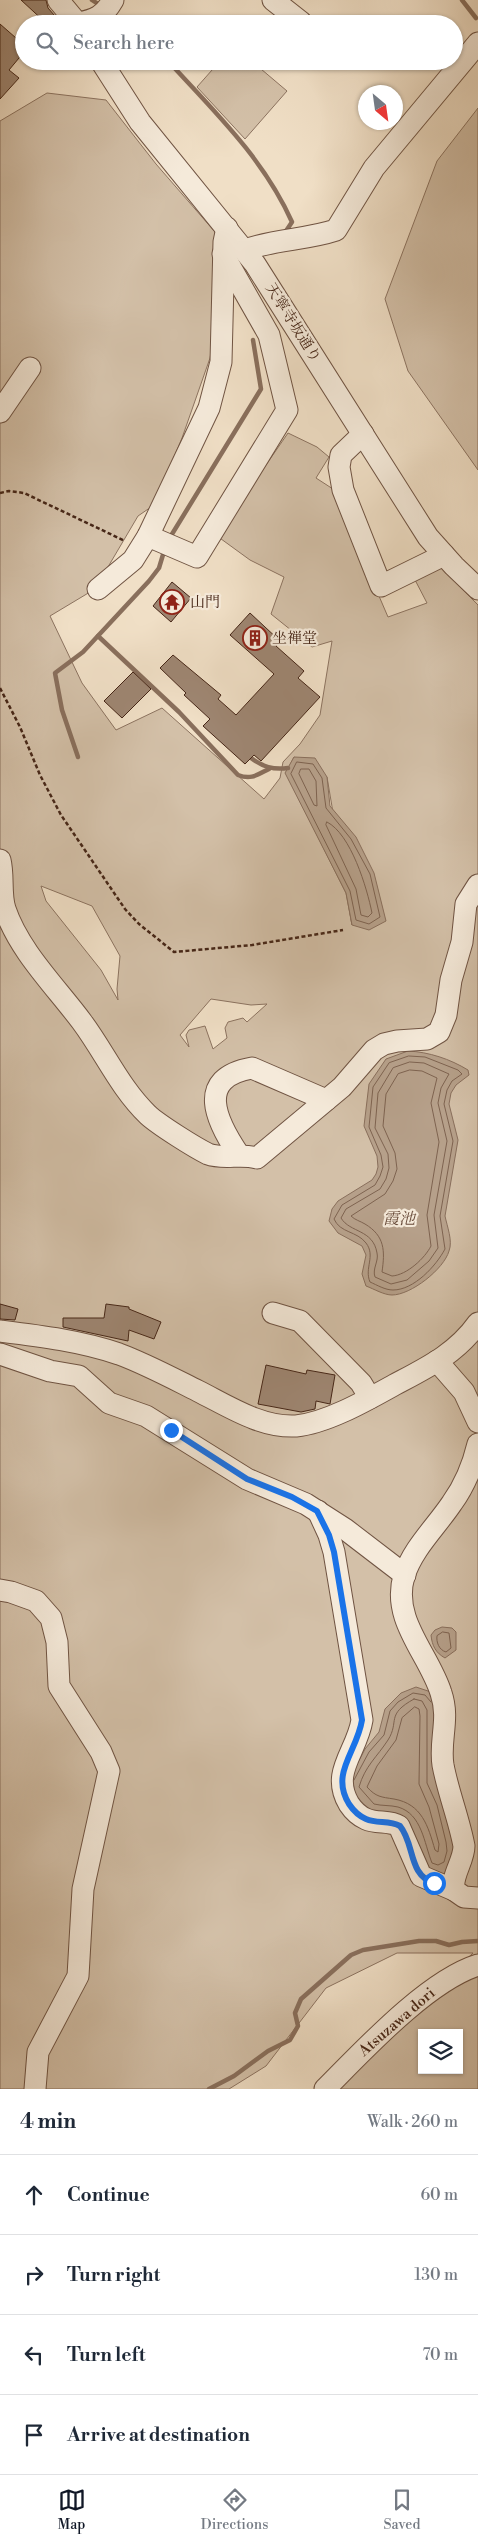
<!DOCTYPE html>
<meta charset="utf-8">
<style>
body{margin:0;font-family:"Libre Bodoni","Noto Serif JP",serif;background:#f6f6f7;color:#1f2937}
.controls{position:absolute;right:15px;bottom:15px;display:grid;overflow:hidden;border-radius:0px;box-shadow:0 1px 4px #0004}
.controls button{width:45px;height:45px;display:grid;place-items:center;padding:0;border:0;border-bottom:1px solid #e0e1e3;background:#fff;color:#1f2937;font:25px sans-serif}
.compass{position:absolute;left:358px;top:85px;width:45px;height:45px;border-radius:50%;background:#fff;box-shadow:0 1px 4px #0004;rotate:151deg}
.stop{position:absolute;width:15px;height:15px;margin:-11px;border:4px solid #1a73e8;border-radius:50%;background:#fff}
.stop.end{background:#1a73e8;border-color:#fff;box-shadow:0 1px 5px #0008}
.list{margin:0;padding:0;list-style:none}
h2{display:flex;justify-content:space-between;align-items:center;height:65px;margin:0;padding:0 20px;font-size:21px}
h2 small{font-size:16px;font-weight:400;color:#747a83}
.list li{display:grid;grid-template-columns:32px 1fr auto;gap:15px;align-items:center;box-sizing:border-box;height:80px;padding:0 20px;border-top:1px solid #e0e1e3}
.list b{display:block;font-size:19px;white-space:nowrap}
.list em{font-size:16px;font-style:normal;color:#747a83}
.icon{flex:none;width:28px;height:28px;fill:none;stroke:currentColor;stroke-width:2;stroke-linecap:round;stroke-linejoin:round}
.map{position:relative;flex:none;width:478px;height:2089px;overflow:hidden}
.search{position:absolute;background:#fff;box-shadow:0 1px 4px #0004;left:15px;right:15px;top:15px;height:55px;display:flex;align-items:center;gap:12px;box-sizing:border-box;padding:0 18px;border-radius:28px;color:#747a83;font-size:19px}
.sheet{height:385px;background:#fff}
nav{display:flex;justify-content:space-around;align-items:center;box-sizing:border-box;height:70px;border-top:1px solid #e0e1e3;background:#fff;font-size:14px;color:#747a83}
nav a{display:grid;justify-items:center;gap:2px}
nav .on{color:#111827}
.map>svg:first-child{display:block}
</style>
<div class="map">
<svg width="478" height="2089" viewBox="0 0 478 2089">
<rect width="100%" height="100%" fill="#f0dfc6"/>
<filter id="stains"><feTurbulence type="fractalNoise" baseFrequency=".004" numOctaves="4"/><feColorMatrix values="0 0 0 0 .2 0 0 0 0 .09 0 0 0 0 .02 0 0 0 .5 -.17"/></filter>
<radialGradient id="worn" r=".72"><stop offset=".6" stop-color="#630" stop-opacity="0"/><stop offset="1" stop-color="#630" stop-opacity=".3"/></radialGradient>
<g fill="#d3c0a8" stroke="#8c7360" fill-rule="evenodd">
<path d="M220 61H266L261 69 287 91 245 139 197 87Z"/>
<path d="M47 93 106 100 156 164 215 232 217 317 210 358 182 438 154 505 138 516 95 589 50 616 82 683 116 730 162 708 264 799 280 778 283 762 300 744 320 715 332 641 312 647 271 614 284 577 250 560 217 536 288 433 317 447 329 457 316 478 333 489 388 617 427 603 414 578 439 565 478 605V2089H330L473 1953H397L326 1988 266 2066 229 2089H0V121ZM294 757 327 777 352 925 346 893 286 773ZM41 886 92 906 120 956 117 989 118 1000 101 970 46 901ZM211 999 251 1005 267 1004 247 1022 243 1018 228 1022 225 1028 227 1038 213 1049 205 1026 189 1030 186 1035 189 1047 180 1035ZM422 2033H459V2070H422Z"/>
<path d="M478 108V470L408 371 385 299 437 161Z"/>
</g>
<g fill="#b6a08a" stroke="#896f5c">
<path d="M294 757 315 758 327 777 330 806 356 837 374 873 386 921 369 930 352 925 346 893 285 773Z"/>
<path d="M408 1051C429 1052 450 1059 468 1070L469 1075 456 1085 451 1093 449 1104 458 1140 445 1216C447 1226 453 1241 449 1251 444 1269 411 1295 392 1295 384 1295 374 1289 366 1286L362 1274 366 1255 362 1246 338 1233 329 1221 332 1209 338 1201 372 1180 376 1174 378 1167 377 1156 364 1126 369 1084 386 1059Z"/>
<path d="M442 1627 452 1628 456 1632V1650L445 1658C436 1653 432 1646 431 1635L435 1630Z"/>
<path d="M416 1687 428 1691 433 1695 457 1840 446 1875 435 1877 417 1855 365 1812 348 1782 365 1749 379 1732 385 1709 401 1693Z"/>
</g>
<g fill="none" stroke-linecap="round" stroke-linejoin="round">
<g stroke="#7e6350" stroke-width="1">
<path d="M297 762 313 764 322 778 326 808 351 839 370 874 380 917 369 924 356 920 350 891 291 774Z"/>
<path d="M301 769H309L316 781 317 806 314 805 299 774Z"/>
<path d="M327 822C351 834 367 888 372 913L368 917 361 915 356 889 326 825Z"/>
<path d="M409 1056 425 1057 458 1070 462 1074 452 1081 447 1090 444 1104 453 1141 440 1216 445 1249C436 1266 414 1290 393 1290 385 1290 377 1285 370 1282 364 1268 376 1256 366 1243 357 1231 340 1233 334 1219L342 1205 375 1185 380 1176 383 1167 381 1155 369 1127 373 1087 389 1063Z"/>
<path d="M410 1062 424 1063 449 1074 441 1088 438 1103 447 1141 434 1215 438 1248 429 1261 407 1280 391 1284 375 1277C372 1269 379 1261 377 1253 373 1229 350 1233 341 1218L346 1209 380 1189 386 1179 389 1168 388 1154 375 1128 378 1093 393 1068Z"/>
<path d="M410 1070 422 1071 437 1078 431 1103 439 1142 427 1215 431 1246C425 1258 407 1275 392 1276L382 1272C385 1251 385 1236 365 1224 360 1221 355 1220 351 1216L385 1194 393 1181 397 1169 395 1153 383 1126 386 1094 398 1074Z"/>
<path d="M443 1632 449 1633 451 1648 446 1652C439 1650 436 1642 437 1636Z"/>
<path d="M414 1699 422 1701 427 1710V1783L437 1805 446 1842 447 1851 444 1862 438 1865 432 1863C424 1843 422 1814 398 1807 390 1805 382 1806 374 1804L359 1787C365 1766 377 1757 388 1740 400 1721 385 1715 414 1699Z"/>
<path d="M415 1707 419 1709 420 1716 419 1784 429 1807 439 1844 438 1852 435 1850C428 1826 422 1804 394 1799 381 1797 376 1797 367 1787L377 1766 396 1740 402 1718Z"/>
<path d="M354 1780 369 1752 384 1735 390 1711 398 1702 413 1693 425 1695 431 1702"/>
</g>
<g stroke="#896f5c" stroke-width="4.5">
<path d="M92 0 101 6"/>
<path d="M462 0 476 18"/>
<path d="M111 13 126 24"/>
<path d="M168 61C214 111 264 159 292 222L286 231"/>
<path d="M169 539 261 389 253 340"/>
<path d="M98 636 179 712 238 775C251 780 257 775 269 769"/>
<path d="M78 757 62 710 55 673 83 652 149 581 159 568 165 548"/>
<path d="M251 758C263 767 273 770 288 768"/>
<path d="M209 2089 234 2076 268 2051 290 2040 298 2026 295 2013 301 1999 351 1955 363 1950 419 1941H436L449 1945 462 1942 478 1941"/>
</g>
</g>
<g fill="#9e8672" stroke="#462617">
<path d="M21 0H46L48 8 62 24H47Z"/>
<path d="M0 24 24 45V52L9 70 19 78 0 99Z"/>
<path d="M172 582 191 598 171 622 153 606Z"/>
<path d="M250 613 280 641 276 646 304 671 298 678 320 697 261 761 254 755 245 764 203 726 210 719 184 695 186 693 160 668 173 655 221 695 218 699 236 715 274 674 230 635Z"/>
<path d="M133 672 151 689 122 718 104 701Z"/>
<path d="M0 1304 18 1309 15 1320 0 1319Z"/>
<path d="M106 1304 129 1307V1309L161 1322 154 1339 129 1330 128 1341 63 1327V1318H104Z"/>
<path d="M266 1365 306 1374 307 1370 335 1375 330 1404 316 1401 315 1409 301 1412 258 1404Z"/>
</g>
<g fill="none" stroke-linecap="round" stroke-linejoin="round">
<defs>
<g id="minor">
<path d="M58 0 78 24"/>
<path d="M273 0 301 22"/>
<path d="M78 23C95 20 104 16 113 0"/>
<path d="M101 61 140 122 255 264 428 537 454 566 478 589"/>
<path d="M245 250C275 239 306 240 336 230L374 168 478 43"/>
<path d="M0 412 30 368"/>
<path d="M363 434 341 455 339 467 343 490 381 586 444 555"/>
<path d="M148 536 197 557 287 410 269 335 223 254"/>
<path d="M98 589 133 560 148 536 209 408 221 362 224 242 227 228"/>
<path d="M0 860C4 876 0 893 5 909 19 951 56 987 82 1022 105 1053 120 1088 148 1115 159 1125 194 1147 208 1154 224 1160 241 1153 257 1158L342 1087 374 1050 384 1044 397 1041 427 1039 439 1032 446 1015 451 980 462 942 466 904 478 885"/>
<path d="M239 1155C216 1121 195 1078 252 1068L326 1100"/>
<path d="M273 1313 300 1321 361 1383 370 1398"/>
<path d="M0 1331C40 1336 81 1341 119 1354 146 1364 172 1378 198 1391 228 1406 261 1428 296 1426 327 1423 367 1400 394 1385 426 1368 456 1354 478 1323"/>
<path d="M0 1354 50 1371 79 1376 109 1403 146 1416 247 1479 306 1504 345 1529 405 1575"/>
<path d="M437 1361 464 1392 478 1422"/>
<path d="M478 1444C473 1465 465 1485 452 1503 436 1527 413 1548 404 1576 391 1620 429 1654 441 1693 450 1719 439 1740 443 1765 448 1792 459 1819 464 1846 464 1861 451 1876 454 1890L464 1897 478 1898"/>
<path d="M318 1511 329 1535 334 1552 362 1720C357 1752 330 1772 349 1804 353 1810 359 1816 366 1819 377 1824 389 1820 399 1826L421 1876 454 1890"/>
<path d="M0 1590 11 1592 36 1601 51 1618 57 1642 59 1686 101 1752 109 1771 83 1889 78 1976 38 2052 35 2089"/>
<path d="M325 2089C363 2051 427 1981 478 1965"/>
</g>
</defs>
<use href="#minor" stroke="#705443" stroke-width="23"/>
<g stroke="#462617" stroke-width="2.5" stroke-dasharray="4 2.5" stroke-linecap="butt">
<path d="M0 493 9 491 24 493 125 541"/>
<path d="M0 688 20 727 40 775 61 815 125 909 139 924 174 952 252 945 343 930"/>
</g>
<use href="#minor" stroke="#f5eada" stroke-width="21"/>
</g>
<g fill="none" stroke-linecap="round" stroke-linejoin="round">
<path stroke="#1a73e8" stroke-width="6" d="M171 1430 247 1479 292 1497 317 1511 329 1535 334 1552 362 1720C357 1752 330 1773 349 1804 353 1810 359 1816 366 1819 377 1824 389 1820 400 1826 415 1844 408 1875 434 1883"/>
</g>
<defs>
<symbol id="temple-ring" viewBox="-11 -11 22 22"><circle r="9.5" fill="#f5eada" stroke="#8f2418" stroke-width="1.5"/><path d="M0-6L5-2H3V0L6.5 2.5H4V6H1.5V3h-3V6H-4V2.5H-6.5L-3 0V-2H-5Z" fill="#8f2418"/></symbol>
<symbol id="building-ring" viewBox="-11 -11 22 22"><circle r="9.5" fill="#f5eada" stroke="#8f2418" stroke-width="1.5"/><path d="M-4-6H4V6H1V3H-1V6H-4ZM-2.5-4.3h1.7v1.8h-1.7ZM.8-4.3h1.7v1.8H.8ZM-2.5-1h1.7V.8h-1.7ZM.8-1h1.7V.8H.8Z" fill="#8f2418"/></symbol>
</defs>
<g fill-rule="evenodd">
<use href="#temple-ring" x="158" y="588" width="28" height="28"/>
<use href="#building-ring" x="241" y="624" width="28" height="28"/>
</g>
<g text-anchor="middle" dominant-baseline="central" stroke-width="4.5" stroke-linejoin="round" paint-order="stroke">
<g font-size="15" fill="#462617" stroke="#f5eada">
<text transform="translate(293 323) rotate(58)">天寧寺坂通り</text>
<text transform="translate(397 2022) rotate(-41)">Atsuzawa dori</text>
</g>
<g font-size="15" fill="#462617" stroke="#f5eada" text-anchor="start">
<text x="190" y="602">山門</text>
<text x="272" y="638">坐禅堂</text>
</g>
<g font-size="16" font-style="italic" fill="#684b3a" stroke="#f5eada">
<text x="399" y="1219">霞池</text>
</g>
</g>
<rect width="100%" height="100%" filter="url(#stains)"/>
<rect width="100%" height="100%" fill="url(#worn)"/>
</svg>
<div class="controls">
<button><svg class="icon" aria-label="layers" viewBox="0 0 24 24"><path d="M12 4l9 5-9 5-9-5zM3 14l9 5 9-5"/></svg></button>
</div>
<svg class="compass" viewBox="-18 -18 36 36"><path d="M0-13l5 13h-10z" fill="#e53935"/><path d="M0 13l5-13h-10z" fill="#747a83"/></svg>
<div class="stop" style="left:434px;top:1883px"></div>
<div class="stop end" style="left:171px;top:1430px"></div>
<div class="search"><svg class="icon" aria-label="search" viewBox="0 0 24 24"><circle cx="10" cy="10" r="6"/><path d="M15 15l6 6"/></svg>Search here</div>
</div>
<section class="sheet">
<h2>4 min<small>Walk · 260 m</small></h2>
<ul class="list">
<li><svg class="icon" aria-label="ahead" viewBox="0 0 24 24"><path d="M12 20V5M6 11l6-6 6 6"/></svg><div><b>Continue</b></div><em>60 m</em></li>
<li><svg class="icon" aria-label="right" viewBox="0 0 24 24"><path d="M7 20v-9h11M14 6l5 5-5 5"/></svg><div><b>Turn right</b></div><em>130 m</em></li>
<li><svg class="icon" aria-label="left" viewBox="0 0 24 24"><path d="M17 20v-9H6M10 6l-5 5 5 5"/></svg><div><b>Turn left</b></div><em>70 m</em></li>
<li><svg class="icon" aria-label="arrive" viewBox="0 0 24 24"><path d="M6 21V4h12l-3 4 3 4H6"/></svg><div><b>Arrive at destination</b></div></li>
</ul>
</section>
<nav>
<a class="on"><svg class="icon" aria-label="map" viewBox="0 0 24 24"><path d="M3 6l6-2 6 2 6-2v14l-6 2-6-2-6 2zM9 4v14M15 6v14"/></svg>Map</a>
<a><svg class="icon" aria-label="directions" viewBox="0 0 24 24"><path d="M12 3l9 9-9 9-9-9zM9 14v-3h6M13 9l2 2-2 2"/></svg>Directions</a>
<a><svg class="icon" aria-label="saved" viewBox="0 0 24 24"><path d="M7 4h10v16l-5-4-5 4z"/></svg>Saved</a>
</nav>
